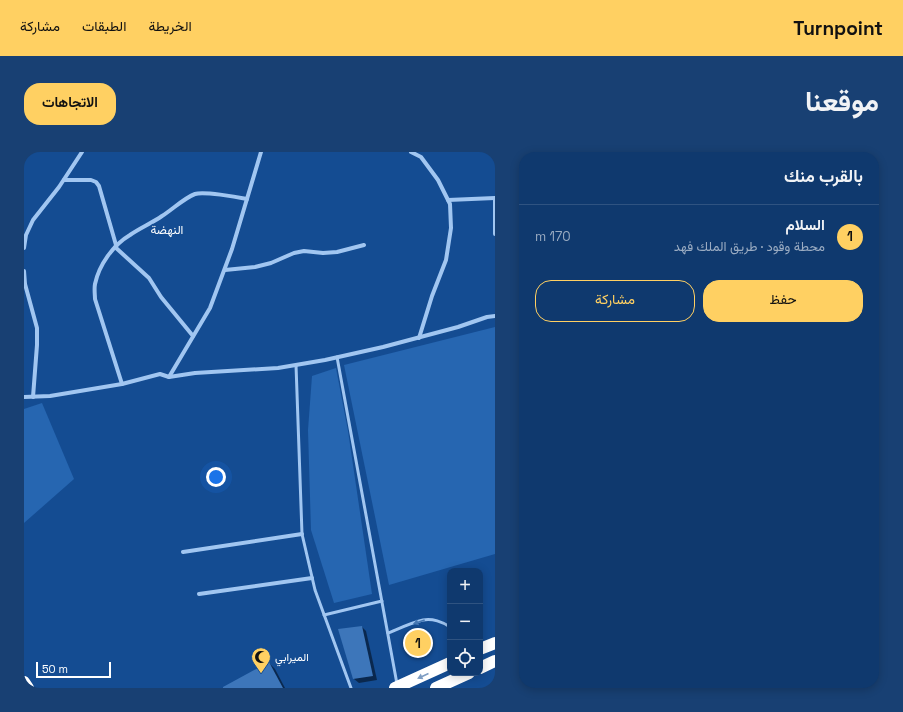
<!DOCTYPE html>
<html lang="ar">
<meta charset="utf-8">
<style>
body{margin:0;font-family:"Space Grotesk",Vazirmatn,sans-serif;background:#184073;color:#f1f3f6;direction:rtl}
.controls{position:absolute;right:12px;bottom:12px;display:grid;overflow:hidden;border-radius:8px;box-shadow:0 2px 10px #0003}
.controls button{width:36px;height:36px;display:grid;place-items:center;padding:0;border:0;border-bottom:1px solid #2f5381;background:#0f396e;color:#f1f3f6;font:20px sans-serif}
.scale{position:absolute;left:12px;bottom:10px;width:75px;box-sizing:border-box;padding-left:4px;border:2px solid #fff;border-top:0;font-size:11px;line-height:14px;white-space:nowrap;color:#fff;-webkit-text-stroke:3px #144c92;paint-order:stroke}
.you{position:absolute;left:192px;top:325px;width:14px;height:14px;margin:-10px;border:3px solid #fff;border-radius:50%;background:#1a73e8;box-shadow:0 0 0 6px #1a73e833}
.badge{display:grid;place-items:center;width:26px;height:26px;border-radius:50%;background:#ffd062;color:#111;font-size:13px;font-weight:700}
.pin{position:absolute;translate:-50% -50%;border:2px solid #fff;box-shadow:0 1px 4px #0006}
.list{margin:0;padding:0;list-style:none}
h2{display:flex;justify-content:space-between;align-items:center;height:52px;margin:0;padding:0 16px;font-size:17px}
h2 small{font-size:13px;font-weight:400;color:#9bacc2}
.list li{display:grid;grid-template-columns:26px 1fr auto;gap:12px;align-items:center;box-sizing:border-box;height:64px;padding:0 16px;border-top:1px solid #2f5381}
.list b{display:block;font-size:15px;white-space:nowrap}
.list p{margin:0;font-size:13px;white-space:nowrap;color:#9bacc2}
.list em{font-size:13px;font-style:normal;color:#9bacc2}
.actions{display:flex;gap:8px;padding:12px 16px}
.actions a{flex:1;padding:9px 0;border:1px solid #ffd062;border-radius:16px;text-align:center;font-size:14px;color:#ffd062}
.actions .main{background:#ffd062;color:#111}
.icon{flex:none;width:22px;height:22px;fill:none;stroke:currentColor;stroke-width:2;stroke-linecap:round;stroke-linejoin:round}
.map{position:relative;flex:none;width:471px;height:536px;overflow:hidden;direction:ltr;border-radius:16px}
header{display:flex;align-items:center;gap:24px;box-sizing:border-box;height:56px;padding:0 20px;background:#ffd062;color:#111}
header strong{font-size:19px}
nav{display:flex;gap:22px;margin-inline-start:auto;font-size:14px}
.intro{display:flex;align-items:center;justify-content:space-between;box-sizing:border-box;height:96px;padding:0 24px}
h1{margin:0;font-size:28px}
.button{padding:10px 18px;border-radius:16px;background:#ffd062;color:#111;font-size:14px;font-weight:700}
main{display:flex;gap:24px;padding:0 24px}
aside{flex:1;background:#0f396e;border-radius:16px;box-shadow:0 2px 10px #0003}
.map>svg:first-child{display:block}
</style>
<header>
<strong>Turnpoint</strong>
<nav><a>الخريطة</a><a>الطبقات</a><a>مشاركة</a></nav>
</header>
<div class="intro"><h1>موقعنا</h1><a class="button">الاتجاهات</a></div>
<main>
<aside>
<h2>بالقرب منك<small></small></h2>
<ul class="list">
<li><span class="badge">1</span><div><b>السلام</b><p>محطة وقود · طريق الملك فهد</p></div><em>170 m</em></li>
</ul>
<div class="actions"><a class="main">حفظ</a><a>مشاركة</a></div>
</aside>
<div class="map">
<svg width="471" height="536" viewBox="0 0 471 536">
<rect width="100%" height="100%" fill="#144c92"/>
<g fill="#2666b1">
<path d="M471 175V402L365 433 320 213Z"/>
<path d="M312 216 324 279 348 442 310 451 287 378 284 278 288 224Z"/>
<path d="M18 251 50 327 0 371V257Z"/>
</g>
<g fill="#0007">
<path d="M338 475 342 479 353 528 335 531 330 527 315 478Z"/>
<path d="M245 511 251 517 261 536H200Z"/>
</g>
<g fill="#3d76ba">
<path d="M338 474 349 524 329 527 314 477Z"/>
<path d="M245 510 259 536H199V535Z"/>
</g>
<g fill="none" stroke-linecap="round" stroke-linejoin="round">
<g stroke="#a1c6f1" stroke-width="3">
<path d="M313 205 373 532"/>
<path d="M272 213 278 382 291 438 327 536"/>
<path d="M300 463 358 449"/>
<path d="M364 481C374 477 389 470 399 468 408 466 419 470 426 475"/>
</g>
<g stroke="#a1c6f1" stroke-width="4">
<path d="M387 0 397 5 414 28 426 52 427 76 422 108 408 144 395 186"/>
<path d="M40 28H67L72 30 75 34 92 93"/>
<path d="M424 48 471 46"/>
<path d="M471 48V82"/>
<path d="M91 95 125 126 137 145 169 184"/>
<path d="M0 96 2 83 9 68 35 35 58 0"/>
<path d="M201 118 231 115 247 111 270 101 280 99 299 101 313 100 340 93"/>
<path d="M0 119 1 132 13 176V193L9 245"/>
<path d="M145 225 186 156 208 97 237 0"/>
<path d="M98 232 71 147C71 143 70 137 71 132 75 113 89 93 106 83 116 76 128 71 138 64 148 58 160 46 171 42 179 39 213 45 223 47"/>
<path d="M0 245 26 244 98 232 136 222 145 225 171 221 254 216 301 208 359 195 434 175 463 165 471 164"/>
<path d="M159 400 278 382"/>
<path d="M175 442 288 426"/>
</g>
<g stroke="#fff" stroke-width="12">
<path d="M456 497 471 491"/>
<path d="M456 516 471 509"/>
<path d="M0 530 4 536"/>
<path d="M371 536 426 511"/>
<path d="M412 536 445 521"/>
</g>
</g>
<defs><path id="oneway-solid" d="M-6-.8H1V-3.2L6.5 0L1 3.2V.8H-6Z"/></defs>
<use fill="#4577b3" href="#oneway-solid" transform="translate(395 470) rotate(161)"/>
<use fill="#7e9dc3" href="#oneway-solid" transform="translate(399 524) rotate(156)"/>
<defs>
<symbol id="mosque-pin" viewBox="-11 -11 22 30"><path d="M0 17L-7.5 6A9.5 9.5 0 1 1 7.5 6Z" fill="#ffd062" stroke="#144c92"/><path d="M3.5-4.9A6 6 0 1 0 3.5 4.9A5 5 0 1 1 3.5-4.9Z" fill="#111"/></symbol>
</defs>
<g fill-rule="evenodd">
<use href="#mosque-pin" x="226" y="494" width="22" height="30"/>
</g>
<g text-anchor="middle" dominant-baseline="central" stroke-width="3.5" stroke-linejoin="round" paint-order="stroke">
<g font-size="11" fill="#fff" stroke="#144c92" text-anchor="start">
<text x="251" y="505">الميرابي</text>
</g>
<g font-size="12" fill="#fff" stroke="#144c92">
<text x="143" y="78">النهضة</text>
</g>
</g>
</svg>
<div class="controls">
<button>+</button>
<button>−</button>
<button><svg class="icon" aria-label="locate" viewBox="0 0 24 24"><circle cx="12" cy="12" r="6"/><path d="M12 2v4M12 18v4M2 12h4M18 12h4"/></svg></button>
</div>
<div class="scale">50 m</div>
<div class="you"></div>
<div class="pin badge" style="left:394px;top:491px">1</div>
</div>
</main>
